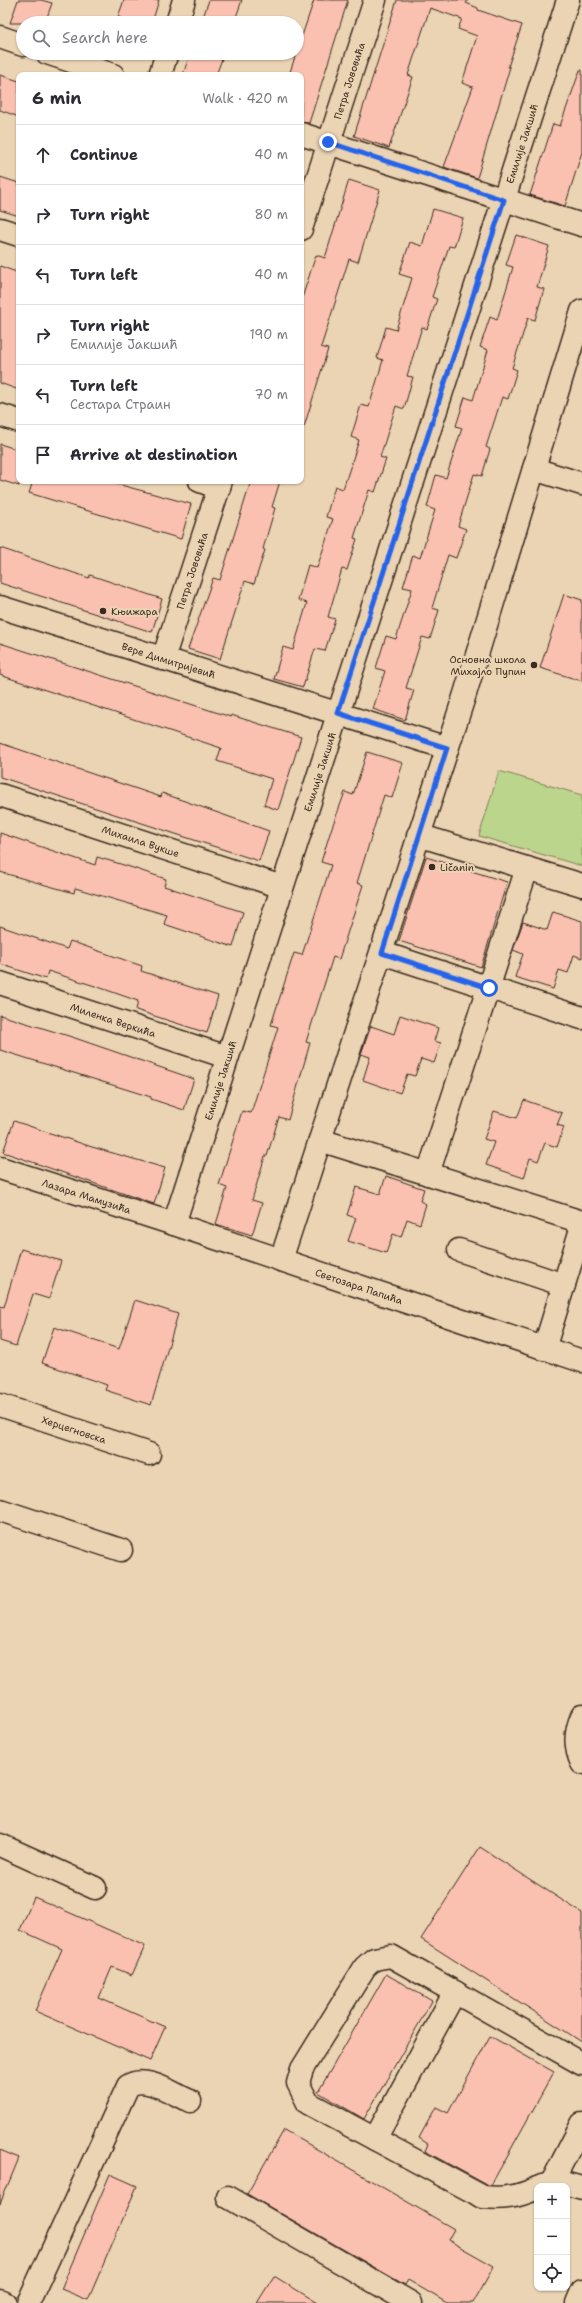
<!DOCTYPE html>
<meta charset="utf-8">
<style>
body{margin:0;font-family:"Shantell Sans",sans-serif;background:#f2f2f3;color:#2b2b33}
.controls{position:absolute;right:12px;bottom:12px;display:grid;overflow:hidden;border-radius:8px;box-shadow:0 1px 3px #0004}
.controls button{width:36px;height:36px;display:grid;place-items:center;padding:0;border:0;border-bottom:1px solid #e1e1e2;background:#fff;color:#2b2b33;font:20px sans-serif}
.stop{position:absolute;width:12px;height:12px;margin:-9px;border:3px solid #2563eb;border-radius:50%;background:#fff}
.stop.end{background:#2563eb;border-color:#fff;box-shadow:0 1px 4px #0008}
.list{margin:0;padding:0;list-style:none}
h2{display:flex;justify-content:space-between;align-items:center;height:52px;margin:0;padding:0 16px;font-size:17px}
h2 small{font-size:13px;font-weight:400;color:#7c7c81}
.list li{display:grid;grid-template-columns:26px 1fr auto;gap:12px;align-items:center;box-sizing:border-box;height:60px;padding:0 16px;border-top:1px solid #e1e1e2}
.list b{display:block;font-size:15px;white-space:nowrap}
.list p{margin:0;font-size:13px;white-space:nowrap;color:#7c7c81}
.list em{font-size:13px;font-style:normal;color:#7c7c81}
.icon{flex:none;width:22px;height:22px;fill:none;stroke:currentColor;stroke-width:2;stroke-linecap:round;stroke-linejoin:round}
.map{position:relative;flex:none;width:582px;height:2303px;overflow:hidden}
.search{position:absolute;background:#fff;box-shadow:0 1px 3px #0004;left:16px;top:16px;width:288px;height:44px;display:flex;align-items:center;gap:10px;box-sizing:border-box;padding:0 14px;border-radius:22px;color:#7c7c81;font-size:15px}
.panel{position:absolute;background:#fff;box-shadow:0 1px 3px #0004;left:16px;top:72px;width:288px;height:412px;border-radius:8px}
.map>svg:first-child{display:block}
</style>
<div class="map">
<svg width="582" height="2303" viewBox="0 0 582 2303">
<rect width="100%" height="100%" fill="#ebd4b4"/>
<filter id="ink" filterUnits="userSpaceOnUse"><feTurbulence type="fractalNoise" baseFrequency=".025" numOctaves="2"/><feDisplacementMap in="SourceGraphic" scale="8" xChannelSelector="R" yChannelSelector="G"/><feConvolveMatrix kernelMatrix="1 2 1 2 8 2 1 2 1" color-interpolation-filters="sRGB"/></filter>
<g filter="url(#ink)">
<path fill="#bcd58d" stroke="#7c8056" d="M499 771 582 795V866L479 836Z"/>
<g fill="#fac1b1" stroke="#3b2a1e">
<path d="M18 0H41L52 3 45 23H10Z"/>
<path d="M124 0H159L152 23H136L118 17Z"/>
<path d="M209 0H242L234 23H201Z"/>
<path d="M314 0H348L309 123 301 122V75L290 72Z"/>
<path d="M397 0H468L466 3 478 8V10L522 25 508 67H510L477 178 444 167 473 87 462 83 477 36 458 29 462 19 430 8 408 75 413 77 389 148 354 136Z"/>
<path d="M190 53H202L222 59 216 75H183Z"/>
<path d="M580 70H582V152L565 206 530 195 553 124 560 126Z"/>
<path d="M0 75 19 81V117L0 110Z"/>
<path d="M0 177 19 183V216L0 210Z"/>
<path d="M349 180 380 190 358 262 349 259 321 347 328 349 304 427 301 426V301L316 255 325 258Z"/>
<path d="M433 209 463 218 454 247 449 246 432 297 437 299 427 329 422 327 407 376 413 377 404 409 396 406 380 457 386 459 375 492 369 490 354 538 357 539 347 570 342 569 328 617 335 619 325 651 315 649 303 687 274 679 283 647 293 650 307 603 298 600 308 565 317 568 333 519 326 517 335 486 343 489 359 440 351 437 361 405 369 407 383 360 377 358 386 327 396 330 412 278 399 274 410 242 422 246Z"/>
<path d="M516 235 549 246 537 287 544 289 535 320 528 318 512 368 517 370 508 399 502 397 486 447 490 449 482 476 474 474 458 526 466 529 456 558 448 555 432 608 439 610 430 639 422 637 406 688 414 690 405 720 373 709 385 671 376 668 386 636 396 639 412 589 403 587 413 555 420 558 435 510 427 507 436 475 446 478 462 428 456 426 465 397 473 400 488 350 480 347 490 317 497 320 513 267 506 265Z"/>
<path d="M0 266 19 273V390L0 383Z"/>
<path d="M0 444 19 450V486L0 480Z"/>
<path d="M33 481H106L191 504 181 539 29 493Z"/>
<path d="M251 481H280L272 507 275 508 263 549 265 550 254 584 245 581 220 659 188 649 213 578 220 580Z"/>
<path d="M0 548 89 578 90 575 162 599 152 632 0 583Z"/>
<path d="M564 594 582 600V681L540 668Z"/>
<path d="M0 643 231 717V715L301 737 278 810 264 805 272 779 217 761 221 748 0 675Z"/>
<path d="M0 743 161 797 162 793 269 831 259 861 0 777Z"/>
<path d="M367 752 403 763 392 798 384 795 357 883 363 885 339 959 333 957 306 1042 310 1043 288 1120 279 1117 267 1156H265L252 1200 262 1203 252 1235 216 1224 227 1188 219 1185 242 1111 251 1113 278 1027 271 1025 294 953 302 955 331 865 321 862 331 830 345 792 353 795Z"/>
<path d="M0 833 95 865 97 857 127 866 166 879 164 886 243 912 233 947 164 924 167 915 75 888 74 893 0 872Z"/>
<path d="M426 857 507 882 481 967 399 941Z"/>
<path d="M553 912 582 921V958L574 955 568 973 559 970 553 989 515 977 523 954 513 950 523 922 547 930Z"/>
<path d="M0 926 67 949 70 941 142 966 141 971 218 996 207 1033 136 1010 138 1001 98 987 48 971 46 979 0 964Z"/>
<path d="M0 1015 72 1037 194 1079 184 1110 151 1099V1097L0 1050Z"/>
<path d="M400 1015 438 1028 434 1041 441 1043 434 1063 421 1059 415 1076 407 1074 400 1093 363 1080 370 1057 361 1054 371 1026 394 1034Z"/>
<path d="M524 1100 562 1113 557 1125 564 1127 557 1147 545 1143 538 1161 530 1158 524 1178 486 1165 494 1142 484 1139 494 1111 517 1118Z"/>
<path d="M14 1121 92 1147 165 1168 154 1204 3 1152Z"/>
<path d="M386 1176 424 1189 420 1201 426 1204 420 1224 407 1219 401 1237 393 1234 386 1253 348 1241 356 1218 347 1215 356 1187 380 1194Z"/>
<path d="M21 1249 61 1261 49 1299 33 1294 16 1346 0 1341V1306L4 1307Z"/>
<path d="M135 1300 178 1314 151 1405 105 1390 107 1385 42 1363 54 1327 119 1349Z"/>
<path d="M480 1847 582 1913V2042L421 1939Z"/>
<path d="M34 1897 145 1946 132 1975 112 1967 99 1998 165 2027 150 2061 35 2011 62 1949 20 1930Z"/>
<path d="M386 1974 432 2001 364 2119 318 2092Z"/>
<path d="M490 2036 554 2072 491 2185H487L425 2151 428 2144 419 2138 436 2107 448 2113Z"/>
<path d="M284 2130 454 2229 448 2240 494 2266 473 2303H447L408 2280 405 2285 247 2194Z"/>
<path d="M0 2150 19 2158 0 2204Z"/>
<path d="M110 2174 137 2186 88 2300 61 2289Z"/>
<path d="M274 2276 318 2303H257Z"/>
</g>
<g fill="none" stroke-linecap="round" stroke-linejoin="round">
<defs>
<g id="minor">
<path d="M177 23 184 0"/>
<path d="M0 37 23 45"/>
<path d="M47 53 113 75"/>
<path d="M160 75 167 53"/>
<path d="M301 134 582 225"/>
<path d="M0 229 19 235"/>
<path id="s1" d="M301 229 375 0"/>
<path d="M0 415 19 421"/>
<path d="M534 469 582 484"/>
<path d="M200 481 219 488"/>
<path id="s2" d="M0 607 447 748"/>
<path id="s3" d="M163 659 221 481"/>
<path id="s4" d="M0 795 282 887"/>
<path d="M418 835 582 885"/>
<path d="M382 953 582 1018"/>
<path id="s5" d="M0 983 227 1057"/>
<path d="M320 1140 582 1222"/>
<path id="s6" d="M0 1168 174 1224 582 1361"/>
<path d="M428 1174 527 868"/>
<path id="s7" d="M174 1224 568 0"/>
<path d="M459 1250 564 1285"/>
<path d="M281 1260 465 694 582 311"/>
<path d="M544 1349 582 1226"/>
<path id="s8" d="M0 1405 149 1454"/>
<path d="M0 1510 121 1550"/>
<path d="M582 1716C575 1732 574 1747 582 1763"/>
<path d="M0 1845 95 1888"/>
<path d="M375 2139 455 1992"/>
<path d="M551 2184 582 2124"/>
<path d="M542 2186 560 2182 582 2188"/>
<path d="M537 2188C519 2197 503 2199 483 2197L308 2103 298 2083 302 2069 365 1967 374 1959 391 1956 582 2064"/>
<path d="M228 2197 411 2303"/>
<path d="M0 2301 5 2303"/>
<path d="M28 2303 128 2086C145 2074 173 2094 190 2101"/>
</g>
<path id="major" d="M577 2303 582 2291"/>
</defs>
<use href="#minor" stroke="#3b2a1e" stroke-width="25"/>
<use href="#major" stroke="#3b2a1e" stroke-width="25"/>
<use href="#minor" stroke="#ebd4b4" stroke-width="22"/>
<use href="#major" stroke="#ebd4b4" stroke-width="22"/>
</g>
</g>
<g fill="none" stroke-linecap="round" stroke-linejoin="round" filter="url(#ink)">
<path stroke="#2563eb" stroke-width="5" d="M328 142 504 200 338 713 447 748 382 953 489 988"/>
</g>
<g fill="#3b2a1e" stroke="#ebd4b4" stroke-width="1.5">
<circle cx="103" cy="611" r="4"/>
<circle cx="534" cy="665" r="4"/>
<circle cx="432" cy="867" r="4"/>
</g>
<g text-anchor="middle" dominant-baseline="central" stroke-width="4" stroke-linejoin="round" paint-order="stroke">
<g font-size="10" fill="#3b2a1e" stroke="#ebd4b4">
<text stroke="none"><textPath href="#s1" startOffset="156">Петра Јововића</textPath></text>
<text stroke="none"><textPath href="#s7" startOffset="1135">Емилије Јакшић</textPath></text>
<text stroke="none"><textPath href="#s3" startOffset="93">Петра Јововића</textPath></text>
<text stroke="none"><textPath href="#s2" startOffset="177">Вере Димитријевић</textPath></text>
<text stroke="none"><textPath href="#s7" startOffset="475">Емилије Јакшић</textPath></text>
<text stroke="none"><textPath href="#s4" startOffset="148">Михаила Вукше</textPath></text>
<text stroke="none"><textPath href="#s5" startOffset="119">Миленка Веркића</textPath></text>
<text stroke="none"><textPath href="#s7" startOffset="151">Емилије Јакшић</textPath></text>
<text stroke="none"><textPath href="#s6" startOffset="91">Лазара Мамузића</textPath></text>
<text stroke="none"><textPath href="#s6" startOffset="378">Светозара Папића</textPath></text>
<text stroke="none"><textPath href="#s8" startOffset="78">Херцегновска</textPath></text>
</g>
<g font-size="10" fill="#3b2a1e" stroke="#ebd4b4" text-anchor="start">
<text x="111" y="611">Књижара</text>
<text x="526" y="659" text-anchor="end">Основна школа<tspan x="526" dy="12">Михајло Пупин</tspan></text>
<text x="440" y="867">Ličanin</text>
</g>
</g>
</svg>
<div class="controls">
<button>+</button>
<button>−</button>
<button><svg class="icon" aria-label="locate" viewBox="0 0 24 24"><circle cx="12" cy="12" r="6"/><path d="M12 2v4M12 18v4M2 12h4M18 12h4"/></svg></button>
</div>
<div class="stop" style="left:489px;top:988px"></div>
<div class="stop end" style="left:328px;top:142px"></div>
<div class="search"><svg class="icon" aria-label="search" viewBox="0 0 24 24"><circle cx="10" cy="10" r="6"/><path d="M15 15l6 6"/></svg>Search here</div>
<section class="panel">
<h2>6 min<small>Walk · 420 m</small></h2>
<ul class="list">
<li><svg class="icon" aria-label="ahead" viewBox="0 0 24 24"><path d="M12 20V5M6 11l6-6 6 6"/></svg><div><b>Continue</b></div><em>40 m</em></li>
<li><svg class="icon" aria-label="right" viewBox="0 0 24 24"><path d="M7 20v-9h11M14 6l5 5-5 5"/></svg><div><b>Turn right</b></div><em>80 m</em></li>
<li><svg class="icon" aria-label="left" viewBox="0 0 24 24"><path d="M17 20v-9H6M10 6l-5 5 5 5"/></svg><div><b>Turn left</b></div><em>40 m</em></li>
<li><svg class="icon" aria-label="right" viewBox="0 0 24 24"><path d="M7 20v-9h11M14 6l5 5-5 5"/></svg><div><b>Turn right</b><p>Емилије Јакшић</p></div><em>190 m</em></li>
<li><svg class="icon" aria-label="left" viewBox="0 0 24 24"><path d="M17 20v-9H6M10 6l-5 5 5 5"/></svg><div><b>Turn left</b><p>Сестара Страин</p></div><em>70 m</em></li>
<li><svg class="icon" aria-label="arrive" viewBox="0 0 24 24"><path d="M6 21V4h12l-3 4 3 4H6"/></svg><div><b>Arrive at destination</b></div></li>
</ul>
</section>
</div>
